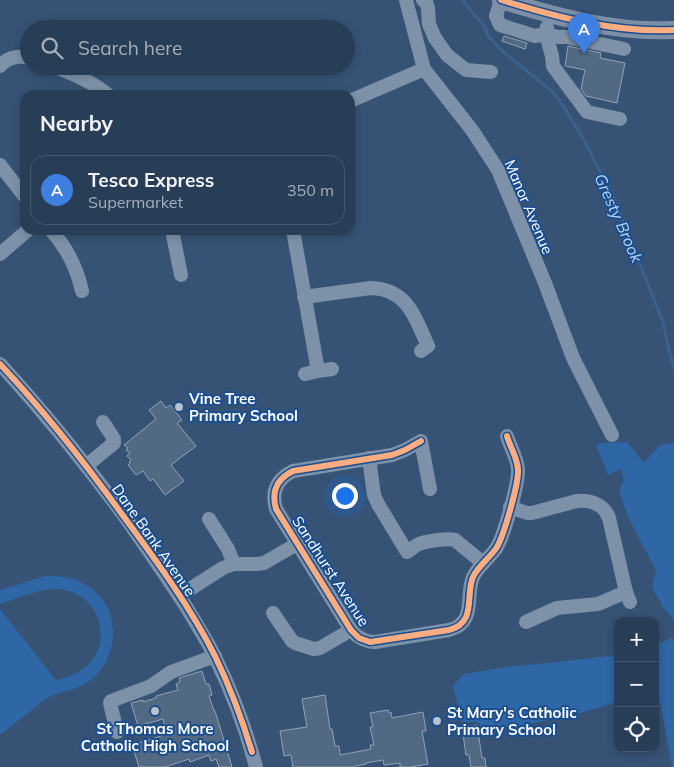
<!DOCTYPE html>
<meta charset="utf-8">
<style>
body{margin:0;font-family:Mulish,sans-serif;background:#344961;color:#f1f3f6}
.controls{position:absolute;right:15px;bottom:15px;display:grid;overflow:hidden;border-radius:10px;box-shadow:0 2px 8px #0003}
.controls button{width:45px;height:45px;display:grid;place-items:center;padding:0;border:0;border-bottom:1px solid #44576d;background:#283e57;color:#f1f3f6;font:25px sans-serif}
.you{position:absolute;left:344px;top:495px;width:18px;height:18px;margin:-12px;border:4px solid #fff;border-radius:50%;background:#1a73e8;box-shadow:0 0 0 8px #1a73e833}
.badge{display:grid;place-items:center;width:32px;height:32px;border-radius:50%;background:#b9c2ce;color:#fff;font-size:16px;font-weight:700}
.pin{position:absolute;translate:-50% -41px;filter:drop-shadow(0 1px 2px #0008)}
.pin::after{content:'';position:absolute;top:26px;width:18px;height:15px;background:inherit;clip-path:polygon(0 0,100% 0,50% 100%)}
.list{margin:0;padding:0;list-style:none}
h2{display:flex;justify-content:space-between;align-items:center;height:65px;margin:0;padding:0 20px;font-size:21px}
h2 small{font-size:16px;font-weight:400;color:#a5aeba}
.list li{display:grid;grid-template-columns:32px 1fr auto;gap:15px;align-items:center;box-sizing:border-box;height:70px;margin:0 10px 10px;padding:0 10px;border:1px solid #44576d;border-radius:15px}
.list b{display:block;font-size:19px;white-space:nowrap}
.list p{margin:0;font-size:16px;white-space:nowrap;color:#a5aeba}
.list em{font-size:16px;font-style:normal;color:#a5aeba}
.icon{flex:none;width:28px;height:28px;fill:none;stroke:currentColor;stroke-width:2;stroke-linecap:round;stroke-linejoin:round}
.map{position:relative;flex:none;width:674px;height:767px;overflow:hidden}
.search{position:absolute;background:#283e57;box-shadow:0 2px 8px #0003;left:20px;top:20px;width:335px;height:55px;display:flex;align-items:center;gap:12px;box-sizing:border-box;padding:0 18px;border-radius:28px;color:#a5aeba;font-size:19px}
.panel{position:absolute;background:#283e57;box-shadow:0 2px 8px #0003;left:20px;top:90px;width:335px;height:145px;border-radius:15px}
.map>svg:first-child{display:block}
</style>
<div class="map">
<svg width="674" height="767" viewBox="0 0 674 767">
<rect width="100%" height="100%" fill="#365274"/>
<g fill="#2f66a5">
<path d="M627 442 644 463 660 445 674 443V621L663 607 652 587 656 570 630 521 624 506 619 490 624 480 621 469 608 475 596 445 602 443Z"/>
<path d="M45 576C68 575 89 581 103 600 121 626 114 664 88 682 76 690 61 691 49 697 43 700 38 705 33 709 22 718 11 726 0 735V609L56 680C69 677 81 673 90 663 114 636 96 592 59 589 41 588 18 598 0 604V590Z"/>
<path d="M671 638 674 639V767H672L660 701H655V646Z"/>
<path d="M618 655V702L580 713 520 726 483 729 477 722H462L453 686 464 674 506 667 548 663Z"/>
</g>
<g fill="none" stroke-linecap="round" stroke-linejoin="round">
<path stroke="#3b618d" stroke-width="3" d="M463 0 474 15 482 22 489 37 501 50 553 92 566 110 586 144 615 201 663 322 670 354 674 368"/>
</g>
<g fill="#526984" stroke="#92a2b6">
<path d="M504 36 527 43 525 49 502 41Z"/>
<path d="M568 46 601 53 600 58 625 63 617 103 586 96 581 89 585 70 565 66Z"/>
<path d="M161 401 166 408 170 405 182 420 177 423 196 446 171 465 184 481 165 495 153 479 150 481 143 471 136 475 128 465 130 463 129 462 131 460 127 456 130 453 126 450 128 448 124 445 156 419 149 410Z"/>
<path d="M202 671 206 684H209L212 695 209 696 214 711H215L232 767H219L216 759 211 761 209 755 190 762 189 759 165 767H139L132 745 167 734 163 719 138 726 131 703 143 700V702L156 698V696L178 690 176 684 180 682 179 678Z"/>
<path d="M325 695 330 729H332L335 746H339L340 755 371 749 370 745H374L370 727H373L370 713 388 710 389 713 391 712 392 718 423 712 426 731H422L428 764 410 767H400V763L384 765 383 760 366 763V764L356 766V767H293L291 755 284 756 280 731 307 727 302 699Z"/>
<path d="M477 725 482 758H485L486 767H471L469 755H466L462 727Z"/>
</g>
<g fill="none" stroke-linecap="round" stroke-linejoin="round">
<g stroke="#7d92a8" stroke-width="14">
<path d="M406 0 424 69 472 130 498 170 545 283 573 358 612 435"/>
<path d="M423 0 426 2 428 8 429 24 435 38 447 55 466 70 491 72"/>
<path d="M501 0 496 16 500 25 535 36 546 34 559 37H567L624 49"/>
<path d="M547 27 546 34 552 56 553 66 587 112 620 119"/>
<path d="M0 66C8 57 18 55 29 58"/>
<path d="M53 66C72 74 92 81 108 95"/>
<path d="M350 101 424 69"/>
<path d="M0 165 25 197"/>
<path d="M51 230C67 248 77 268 82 291"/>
<path d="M172 230 181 275"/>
<path d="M293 230 318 371 305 374"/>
<path d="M0 254 28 230"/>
<path d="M304 297 371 288C408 289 415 318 428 346L421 351"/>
<path d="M0 364C45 413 86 464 125 517 146 547 167 577 187 608 196 624 207 640 215 657 232 692 246 729 256 767"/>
<path d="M318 371 332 369"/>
<path d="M369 458 374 495 378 504 407 552C410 550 414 547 417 545 423 541 449 538 455 540L483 563"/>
<path d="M86 466 114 443V439L103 422"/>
<path d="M430 489 421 441 405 450 392 455 293 471C277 479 271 491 276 509L351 630C358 638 365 642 375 642L449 630C477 623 465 596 473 577 478 566 490 558 497 547 504 535 519 483 518 469 517 457 510 447 507 436"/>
<path d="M510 507 527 513H532L577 501C590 500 604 504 609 518L626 592 630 602"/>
<path d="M209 519 228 549 234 564"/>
<path d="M179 596 223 568 234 564H257L264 563 297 544"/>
<path d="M273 613 292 641 295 643 314 649 320 648 351 630"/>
<path d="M526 622 557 608 598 604 626 592"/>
<path d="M117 732 110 703 111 701 151 686 171 672 215 656"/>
</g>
<path stroke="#7d8ea7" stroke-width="18" d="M501 0C557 17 615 33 674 30"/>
<defs>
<g id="cycleway">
<path d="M501 0C557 17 615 33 674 30"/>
<path d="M0 364C45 412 86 464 124 517 156 560 191 608 215 656 230 687 242 719 252 752"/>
<path d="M421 441 405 450 392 455 293 471C277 479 271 491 276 509L351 630 359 638 370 642 449 630C477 623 465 596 473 577 478 566 490 558 497 547 504 535 519 483 518 469 517 457 510 447 507 436"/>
</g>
</defs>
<use href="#cycleway" stroke="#1b4f8f" stroke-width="9"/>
<use href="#cycleway" stroke="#ffac80" stroke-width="6"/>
</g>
<g fill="#b9c2ce" stroke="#1b4f8f" stroke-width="2">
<circle cx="179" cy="407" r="5"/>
<circle cx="155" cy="711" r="5"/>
<circle cx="437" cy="721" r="5"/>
</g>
<g text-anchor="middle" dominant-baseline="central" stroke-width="4" stroke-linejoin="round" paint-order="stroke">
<g font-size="15" fill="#fff" stroke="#1b4f8f">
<text transform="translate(529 207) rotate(67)">Manor Avenue</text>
<text transform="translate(154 540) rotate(55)">Dane Bank Avenue</text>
<text transform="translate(331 571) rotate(57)">Sandhurst Avenue</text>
</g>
<g font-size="15" font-weight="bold" fill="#fff" stroke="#1b4f8f" text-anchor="start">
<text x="189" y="398">Vine Tree<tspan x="189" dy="17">Primary School</tspan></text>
<text x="447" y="712">St Mary's Catholic<tspan x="447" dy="17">Primary School</tspan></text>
<text x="155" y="728" text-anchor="middle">St Thomas More<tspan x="155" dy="17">Catholic High School</tspan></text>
</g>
<g font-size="16" font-style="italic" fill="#b5d3f5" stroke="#1b4f8f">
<text transform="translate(619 218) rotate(66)">Gresty Brook</text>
</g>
</g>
</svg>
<div class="controls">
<button>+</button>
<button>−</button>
<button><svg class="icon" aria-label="locate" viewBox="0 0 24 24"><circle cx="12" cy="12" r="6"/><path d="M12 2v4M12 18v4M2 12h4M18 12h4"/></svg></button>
</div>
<div class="you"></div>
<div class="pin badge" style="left:584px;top:54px;background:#3f7fe0">A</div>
<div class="search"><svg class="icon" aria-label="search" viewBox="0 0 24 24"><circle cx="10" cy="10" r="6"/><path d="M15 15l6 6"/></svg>Search here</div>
<section class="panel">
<h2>Nearby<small></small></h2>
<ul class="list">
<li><span class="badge" style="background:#3f7fe0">A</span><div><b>Tesco Express</b><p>Supermarket</p></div><em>350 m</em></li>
</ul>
</section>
</div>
